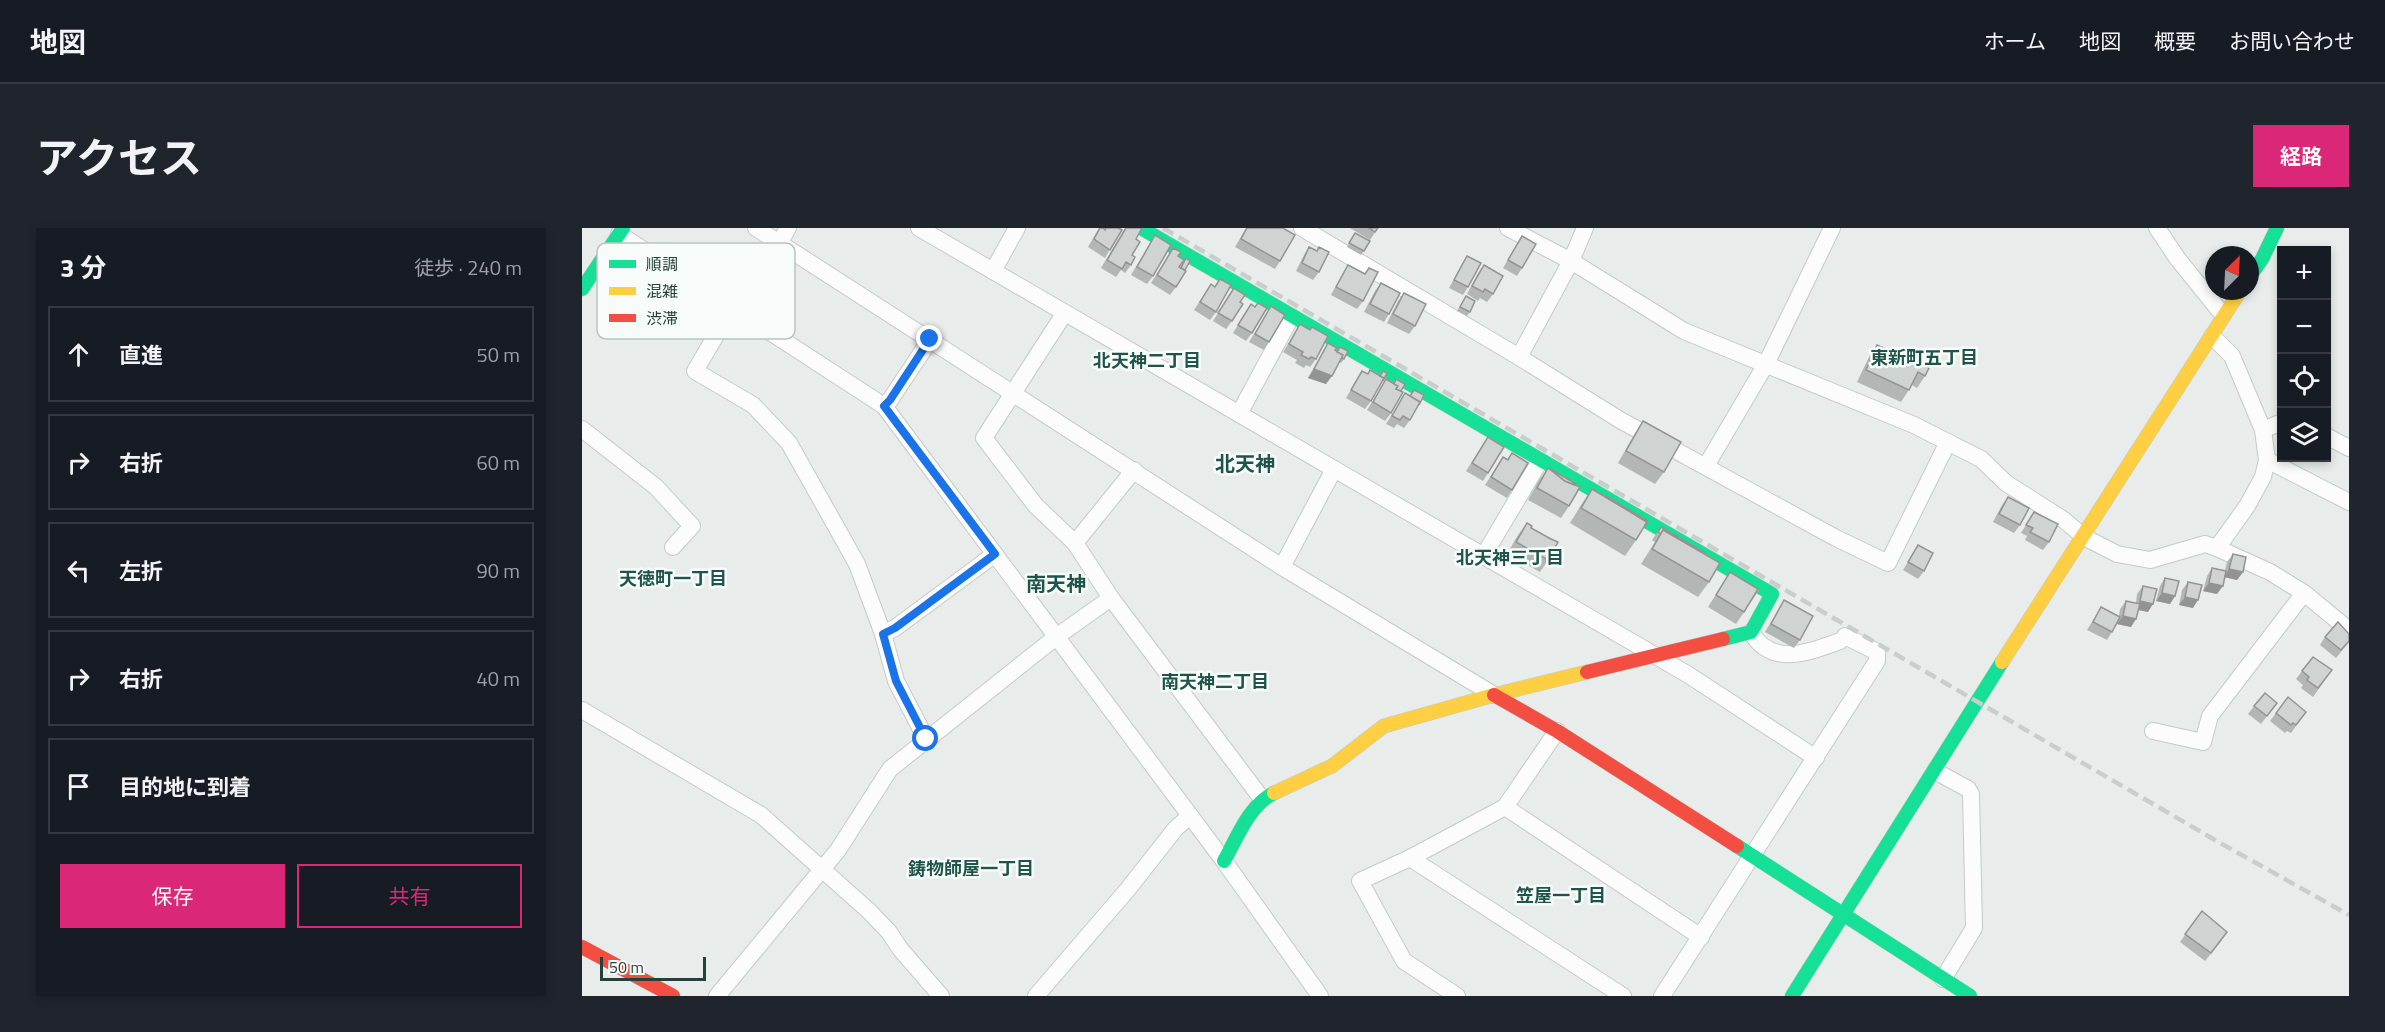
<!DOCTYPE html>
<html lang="ja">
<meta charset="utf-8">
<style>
body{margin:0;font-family:"Titillium Web","Noto Sans JP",sans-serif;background:#20242c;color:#f1f3f6}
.controls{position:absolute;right:18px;top:18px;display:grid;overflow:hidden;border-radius:0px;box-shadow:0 3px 9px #0003}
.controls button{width:54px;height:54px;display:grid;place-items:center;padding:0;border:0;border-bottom:2px solid #363941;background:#171b24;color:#f1f3f6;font:30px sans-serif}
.compass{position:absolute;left:1623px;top:18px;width:54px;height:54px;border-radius:50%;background:#171b24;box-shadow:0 3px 9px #0003;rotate:24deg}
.scale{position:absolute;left:18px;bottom:15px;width:106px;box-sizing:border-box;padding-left:6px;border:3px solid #24423a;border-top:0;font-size:16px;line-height:21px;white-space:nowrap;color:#24423a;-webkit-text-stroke:4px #f7fbf9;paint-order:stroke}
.stop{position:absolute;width:18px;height:18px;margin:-14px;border:4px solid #1a73e8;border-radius:50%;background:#fff}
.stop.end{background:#1a73e8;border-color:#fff;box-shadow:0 2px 6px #0008}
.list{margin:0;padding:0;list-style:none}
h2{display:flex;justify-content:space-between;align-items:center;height:78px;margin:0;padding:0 24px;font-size:26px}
h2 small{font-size:20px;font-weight:400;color:#9ea1a6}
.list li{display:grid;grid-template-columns:39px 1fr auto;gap:18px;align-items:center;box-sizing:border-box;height:96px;margin:0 12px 12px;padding:0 12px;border:2px solid #363941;border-radius:0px}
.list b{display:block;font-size:22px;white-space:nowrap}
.list em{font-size:20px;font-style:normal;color:#9ea1a6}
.actions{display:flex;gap:12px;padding:18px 24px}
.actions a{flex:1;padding:14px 0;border:2px solid #db2777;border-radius:0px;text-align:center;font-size:21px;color:#db2777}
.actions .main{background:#db2777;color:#fff}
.icon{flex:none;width:33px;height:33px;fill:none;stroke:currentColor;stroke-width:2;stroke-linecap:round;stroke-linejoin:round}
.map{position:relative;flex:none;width:1767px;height:768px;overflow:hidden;border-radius:0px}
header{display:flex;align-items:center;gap:36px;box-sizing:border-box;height:84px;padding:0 30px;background:#171b24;border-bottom:2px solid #363941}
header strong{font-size:28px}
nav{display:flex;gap:33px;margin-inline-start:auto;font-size:21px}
.intro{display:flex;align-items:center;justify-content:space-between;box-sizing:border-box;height:144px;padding:0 36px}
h1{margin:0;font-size:42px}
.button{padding:15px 27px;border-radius:0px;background:#db2777;color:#fff;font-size:21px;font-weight:700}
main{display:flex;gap:36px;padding:0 36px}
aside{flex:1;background:#171b24;border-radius:0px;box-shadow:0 3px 9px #0003}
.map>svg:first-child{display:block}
</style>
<header>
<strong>地図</strong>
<nav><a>ホーム</a><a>地図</a><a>概要</a><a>お問い合わせ</a></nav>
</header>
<div class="intro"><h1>アクセス</h1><a class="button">経路</a></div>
<main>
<aside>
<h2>3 分<small>徒歩 · 240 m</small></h2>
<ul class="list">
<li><svg class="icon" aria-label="ahead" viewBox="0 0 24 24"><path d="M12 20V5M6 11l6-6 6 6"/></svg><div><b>直進</b></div><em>50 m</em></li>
<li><svg class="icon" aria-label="right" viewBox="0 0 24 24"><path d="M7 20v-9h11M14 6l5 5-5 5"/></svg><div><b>右折</b></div><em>60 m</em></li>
<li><svg class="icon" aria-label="left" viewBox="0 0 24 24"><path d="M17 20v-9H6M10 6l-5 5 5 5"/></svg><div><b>左折</b></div><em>90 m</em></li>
<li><svg class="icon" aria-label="right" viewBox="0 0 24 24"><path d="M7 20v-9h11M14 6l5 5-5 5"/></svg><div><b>右折</b></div><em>40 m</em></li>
<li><svg class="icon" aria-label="arrive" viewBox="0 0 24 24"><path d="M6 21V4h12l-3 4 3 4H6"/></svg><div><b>目的地に到着</b></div></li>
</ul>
<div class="actions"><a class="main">保存</a><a>共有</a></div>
</aside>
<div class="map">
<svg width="1767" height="768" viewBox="0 0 1767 768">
<rect width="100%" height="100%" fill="#e8edeb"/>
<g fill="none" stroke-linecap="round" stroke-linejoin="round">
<defs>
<g id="street">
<path d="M174 0 700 339 912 467"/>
<path d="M337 0 1105 446 1234 530"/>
<path d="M720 0 937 129 1038 192 1254 310 1306 335 1366 214"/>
<path d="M926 0 989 33 1102 103 1332 197 1399 231 1424 255 1482 292 1502 309 1535 326 1568 332 1623 316 1635 320 1688 344 1722 365 1767 402"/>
<path d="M1575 0 1595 30 1641 87"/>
<path d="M37 6 302 178 642 633 738 768"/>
<path d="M198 14 206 0"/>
<path d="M411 43 435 0"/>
<path d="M150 80 113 143 171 177 207 215 275 336 301 406 314 453 344 511"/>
<path d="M482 86 402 210 454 278 493 315"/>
<path d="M1630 108 1650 128 1681 202 1685 232 1681 249 1665 278 1635 320"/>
<path d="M937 129 989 33 1003 0"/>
<path d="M302 178 308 172 348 112"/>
<path d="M657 186 709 89"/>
<path d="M0 201 74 259 110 298 91 319"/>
<path d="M1681 202 1700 194"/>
<path d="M1744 208 1767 220"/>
<path d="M1685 232 1767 274"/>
<path d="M1124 238 1184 136 1250 0"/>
<path d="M552 242 493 315 529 370 680 571"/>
<path d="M902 327 958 233"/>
<path d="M700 339 752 241"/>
<path d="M1169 404C1190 440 1227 424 1258 413"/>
<path d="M301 406 313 400 413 326"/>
<path d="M0 482 179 587 287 683 307 704 319 722 359 768"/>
<path d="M1571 503 1621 514 1628 488 1722 365"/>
<path d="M1353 543 1386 561 1389 566 1392 700 1361 751"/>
<path d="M923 579 1119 709"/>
<path d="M828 630 1041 768"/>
<path d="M135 768 256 622 308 541 474 409 529 370"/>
<path d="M454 768 546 661 594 600 608 588"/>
<path d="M875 768 822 733 778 653 828 630 923 579 975 503"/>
<path d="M1080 768 1295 433V424L1263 408"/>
</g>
<g id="fast">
<path d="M559 0 1190 366 1169 404 1141 411"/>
<path d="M1668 48 1680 31 1695 0"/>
<path d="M0 61 41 0"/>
<path d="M1155 618 1388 768"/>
<path d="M642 633C655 610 667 577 692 565"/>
<path d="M1210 768 1420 434"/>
</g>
<g id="slow">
<path d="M1420 434 1658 63"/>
<path d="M692 565 750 538 802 498 912 467 1005 444"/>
</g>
<g id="jam">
<path d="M1005 444 1141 411"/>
<path d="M912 467 975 503 1155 618"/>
<path d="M0 719 91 768"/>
</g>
</defs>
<use href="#street" stroke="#c5cac8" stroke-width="18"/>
<use href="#fast" stroke="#c3cbc8" stroke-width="15"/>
<use href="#slow" stroke="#c3cbc8" stroke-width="15"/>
<use href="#jam" stroke="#c3cbc8" stroke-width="15"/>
<use href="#street" stroke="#fcfcfc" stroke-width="16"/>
<use href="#fast" stroke="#16e098" stroke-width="14"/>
<use href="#slow" stroke="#ffcf43" stroke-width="14"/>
<use href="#jam" stroke="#f24e42" stroke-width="14"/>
<path stroke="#c9cdcc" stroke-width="4.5" stroke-dasharray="12 6" stroke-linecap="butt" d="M581 0 1633 612 1767 687"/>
</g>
<g fill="#b2b6b5">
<path d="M517 0 523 1 522 0H540L523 30 506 19Z"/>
<path d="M543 0H560L554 11 550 27 549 37 543 45 539 42 534 49 519 40Z"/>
<path d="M664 0H701L698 33 693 41 653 19Z"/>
<path d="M768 0H796L788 12Z"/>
<path d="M773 5 782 23 779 27 765 19Z"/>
<path d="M573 7 571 48 565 56 549 47Z"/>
<path d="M940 8V40L935 48 921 40Z"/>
<path d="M727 19 737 44 731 52 714 43 722 27Z"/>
<path d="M591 20 596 28 597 39H598L604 30 594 59 588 67 569 55Z"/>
<path d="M885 28 886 59 881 67 867 60 880 36Z"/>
<path d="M766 37 783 46 787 40 781 73 775 81 749 67 761 45Z"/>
<path d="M902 37 911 66 905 74 898 70 896 73 885 66 896 45Z"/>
<path d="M638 51 634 84 628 92 612 82 629 56 632 59Z"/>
<path d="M799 55 807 86 802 94 782 84 793 63Z"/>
<path d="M652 60 658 74 650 93 644 101 631 93Z"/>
<path d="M822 65 833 98 827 106 805 95 816 73Z"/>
<path d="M884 68 888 84 885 88 875 83Z"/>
<path d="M669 76 670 105 664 113 651 105Z"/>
<path d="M689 78 687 114 682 122 667 114Z"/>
<path d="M718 96 734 131 728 139 724 137 722 140 713 135 715 132 701 124Z"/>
<path d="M746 115 754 123 758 119 762 131 759 135 757 134 744 156 726 150 741 123Z"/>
<path d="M1295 117 1343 148 1335 160 1330 157 1319 174 1275 154 1287 129Z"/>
<path d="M788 142 797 147 801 143 789 173 783 181 764 170 780 143 786 146Z"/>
<path d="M804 151 811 155 814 151 819 163 809 185 803 193 785 182Z"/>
<path d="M823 165 828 192 822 200 815 196 812 200 804 196Z"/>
<path d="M1061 193 1082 244 1073 256 1036 235 1053 205Z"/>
<path d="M906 209V245L901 253 884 243Z"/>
<path d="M930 225V262L925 270 903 257 921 229 925 231Z"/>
<path d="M966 240 987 278 979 290 946 272 957 252Z"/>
<path d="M1010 261 1054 312 1043 328 988 295 999 277Z"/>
<path d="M1426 269 1438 297 1432 305 1411 294 1420 277Z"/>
<path d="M1452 284 1467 314 1461 322 1443 312 1445 308 1439 305Z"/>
<path d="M945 295 949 300 966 332 958 344 925 326 936 307Z"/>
<path d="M1079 299 1122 326 1127 354 1116 369 1059 336 1073 314 1070 312Z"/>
<path d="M1336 317 1342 343 1336 351 1321 342Z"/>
<path d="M1651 326 1661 344 1655 352 1642 349 1635 366 1621 363 1625 348 1630 340 1643 342 1645 334Z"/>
<path d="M1148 344 1177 362 1154 396 1126 379Z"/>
<path d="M1583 350 1593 368 1588 376 1574 373 1578 358Z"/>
<path d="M1606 354 1611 380 1597 377 1600 362Z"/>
<path d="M1561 358 1566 384 1556 382 1549 399 1535 396 1536 394 1525 412 1505 402 1519 379 1537 388 1538 381 1544 373 1554 375 1555 366Z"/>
<path d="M1202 372 1218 412 1212 420 1183 404Z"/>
<path d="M1743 409 1767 414 1754 430 1738 417Z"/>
<path d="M1731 429 1750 442 1731 469 1719 460 1721 457 1714 451Z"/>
<path d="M1706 469 1724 484 1709 505 1705 503 1703 505 1688 493Z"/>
<path d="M1695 475 1679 496 1666 486 1672 478Z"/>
<path d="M1620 683 1640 712 1623 733 1598 714Z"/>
</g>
<g fill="#919493">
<path d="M732 141 750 148 744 156 726 150Z"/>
<path d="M1647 341 1661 344 1655 352 1642 349Z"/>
<path d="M1627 355 1641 358 1635 366 1621 363Z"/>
<path d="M1580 365 1593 368 1588 376 1574 373Z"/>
<path d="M1603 369 1616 372 1611 380 1597 377Z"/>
<path d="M1558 373 1571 376 1566 384 1552 381Z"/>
<path d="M1541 388 1554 391 1549 399 1535 396Z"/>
</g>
<g fill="#cfd4d2" stroke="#919493" stroke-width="1.5">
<path d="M518 0H521L523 2 524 0H536L540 2 528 22 512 11Z"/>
<path d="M544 0H560L554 11 558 14 550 27 553 29 549 37 544 34 540 41 525 32Z"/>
<path d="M665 0H701L713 7 698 33 659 11Z"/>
<path d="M787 0H796L793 4Z"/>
<path d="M773 5 788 13 782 23 767 15Z"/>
<path d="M573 7 589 17 571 48 555 39Z"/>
<path d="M940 8 954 16 940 40 926 32Z"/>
<path d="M727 19 735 23 737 19 747 24 737 44 720 35Z"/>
<path d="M591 20 599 24 596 28 602 32 597 39 604 43 594 59 575 47Z"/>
<path d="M885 28 899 35 886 59 872 52Z"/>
<path d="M604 30 608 33 603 42 599 40Z"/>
<path d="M766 37 783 46 787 40 796 44 781 73 754 59Z"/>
<path d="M902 37 921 48 911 66 903 61 901 64 890 58Z"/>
<path d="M638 51 649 57 634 84 618 74 629 56 633 59Z"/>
<path d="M799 55 818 65 807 86 788 76Z"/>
<path d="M652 60 663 67 658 74 661 76 650 93 636 85Z"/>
<path d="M822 65 844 76 833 98 811 86Z"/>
<path d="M884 68 893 73 888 84 878 79Z"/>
<path d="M676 75 685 80 670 105 656 97 669 76 673 79Z"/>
<path d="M689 78 703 87 687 114 673 106Z"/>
<path d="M718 96 728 102 730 99 746 108 734 131 729 129 727 131 719 127 721 124 707 116Z"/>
<path d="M746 115 755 120 753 122 761 127 750 148 732 141Z"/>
<path d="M1295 117 1347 140 1343 148 1336 144 1327 162 1284 142Z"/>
<path d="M758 119 766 123 762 131 760 130 761 127 755 124Z"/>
<path d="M788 142 802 150 789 173 769 162 780 143 786 146Z"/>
<path d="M801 143 805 145 801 153 802 150 798 148Z"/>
<path d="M804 151 816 158 814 161 821 164 809 185 791 174Z"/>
<path d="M814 151 823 156 819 163 814 161 816 158 812 156Z"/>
<path d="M832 162 842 167 837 177 838 174 828 168Z"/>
<path d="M823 165 838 174 828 192 821 188 818 192 810 188Z"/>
<path d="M1061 193 1099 214 1082 244 1044 223Z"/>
<path d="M906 209 922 219 906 245 890 235Z"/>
<path d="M930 225 946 235 930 262 909 249 921 229 926 232Z"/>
<path d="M966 240 983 253 998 259 987 278 955 260Z"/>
<path d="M967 240 994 256 993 257 983 253Z"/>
<path d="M1010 261 1065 294 1054 312 999 280Z"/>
<path d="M1024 268 1066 293 1063 297 1065 294 1024 269Z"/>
<path d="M1426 269 1447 280 1438 297 1417 286Z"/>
<path d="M1452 284 1476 296 1467 314 1448 304 1451 300 1444 297Z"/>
<path d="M945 295 950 298 949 300 969 311 976 314 966 332 934 314Z"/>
<path d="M1079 299 1123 325 1122 326 1081 302 1079 306 1076 304Z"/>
<path d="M1081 302 1138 335 1127 354 1070 321Z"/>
<path d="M1336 317 1351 325 1342 343 1326 334Z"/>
<path d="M1651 326 1664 329 1661 344 1647 341Z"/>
<path d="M1630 340 1644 343 1641 358 1627 355Z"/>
<path d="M1148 344 1176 361 1162 384 1134 367Z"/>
<path d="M1583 350 1597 353 1593 368 1580 365Z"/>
<path d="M1606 354 1620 357 1616 372 1603 369Z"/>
<path d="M1561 358 1575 361 1571 376 1558 373Z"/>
<path d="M1202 372 1231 388 1218 412 1189 396Z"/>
<path d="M1544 373 1558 376 1554 391 1541 388Z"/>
<path d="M1519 379 1538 389 1530 404 1511 394Z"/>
<path d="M1756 394 1767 406V413L1759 422 1743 409Z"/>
<path d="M1731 429 1750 442 1736 460 1725 452 1727 449 1720 443Z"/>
<path d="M1683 465 1695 475 1685 488 1672 478Z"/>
<path d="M1706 469 1724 484 1714 497 1711 495 1709 497 1694 485Z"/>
<path d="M1620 683 1645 704 1629 725 1603 706Z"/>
</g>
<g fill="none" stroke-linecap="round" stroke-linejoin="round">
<path stroke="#1a73e8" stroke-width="8" d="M344 511 314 453 301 406 313 400 413 326 302 178 308 172 348 111"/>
</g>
<g text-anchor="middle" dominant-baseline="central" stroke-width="5" stroke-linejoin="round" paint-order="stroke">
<g font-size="18" font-weight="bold" fill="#1f5548" stroke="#f7fbf9">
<text x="1342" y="129">東新町五丁目</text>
<text x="565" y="132">北天神二丁目</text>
<text x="928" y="329">北天神三丁目</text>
<text x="91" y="350">天徳町一丁目</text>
<text x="633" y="453">南天神二丁目</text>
<text x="389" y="640">鋳物師屋一丁目</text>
<text x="979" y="667">笠屋一丁目</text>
</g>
<g font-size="20" font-weight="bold" fill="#1f5548" stroke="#f7fbf9">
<text x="663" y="235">北天神</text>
<text x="474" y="355">南天神</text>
</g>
</g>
<rect x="15" y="15" width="198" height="96" rx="9" fill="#f7fbf9" stroke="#b8c4c0" stroke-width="1.5"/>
<rect x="27" y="32" width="27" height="8" fill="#16e098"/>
<rect x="27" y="59" width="27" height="8" fill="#ffcf43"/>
<rect x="27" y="86" width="27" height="8" fill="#f24e42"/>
<g font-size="16" fill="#24423a">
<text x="64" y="42">順調</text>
<text x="64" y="69">混雑</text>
<text x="64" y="96">渋滞</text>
</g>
</svg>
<div class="controls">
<button>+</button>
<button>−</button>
<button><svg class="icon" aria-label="locate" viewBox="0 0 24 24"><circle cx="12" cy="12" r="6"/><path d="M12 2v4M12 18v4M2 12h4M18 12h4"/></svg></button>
<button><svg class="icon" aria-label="layers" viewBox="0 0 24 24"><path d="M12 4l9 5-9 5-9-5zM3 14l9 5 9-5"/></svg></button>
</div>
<svg class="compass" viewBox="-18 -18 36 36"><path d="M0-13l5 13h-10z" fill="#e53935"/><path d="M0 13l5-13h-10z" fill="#9ea1a6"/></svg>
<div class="scale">50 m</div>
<div class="stop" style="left:344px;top:511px"></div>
<div class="stop end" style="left:348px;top:111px"></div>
</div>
</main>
